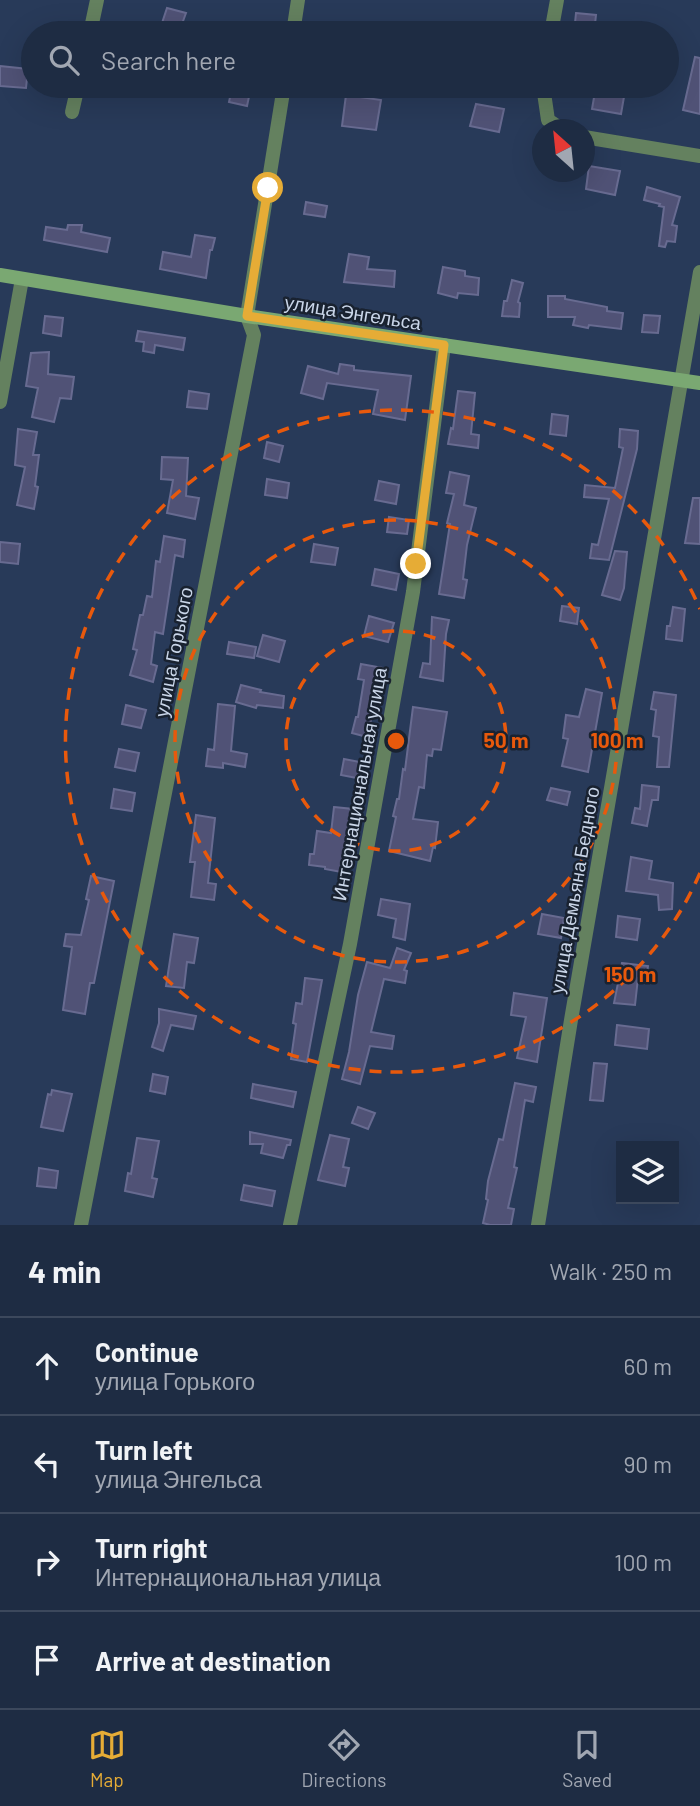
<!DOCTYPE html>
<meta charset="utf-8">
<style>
body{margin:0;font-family:Barlow,sans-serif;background:#26344a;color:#f1f3f6}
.controls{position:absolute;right:21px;bottom:21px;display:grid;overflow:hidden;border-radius:0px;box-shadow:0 7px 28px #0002}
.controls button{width:63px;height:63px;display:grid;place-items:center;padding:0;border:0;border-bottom:2px solid #3c485c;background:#1e2c43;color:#f1f3f6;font:35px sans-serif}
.compass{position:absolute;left:532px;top:119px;width:63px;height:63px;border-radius:50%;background:#1e2c43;box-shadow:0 7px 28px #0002;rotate:333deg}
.stop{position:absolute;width:21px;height:21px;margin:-16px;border:5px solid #e6ac36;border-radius:50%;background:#fff}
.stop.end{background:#e6ac36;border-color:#fff;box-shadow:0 2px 7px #0008}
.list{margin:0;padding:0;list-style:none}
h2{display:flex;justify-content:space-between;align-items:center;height:91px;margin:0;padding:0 28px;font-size:30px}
h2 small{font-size:23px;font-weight:400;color:#a1a7b2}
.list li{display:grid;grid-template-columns:46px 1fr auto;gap:21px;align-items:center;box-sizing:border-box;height:98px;padding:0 28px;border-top:2px solid #3c485c}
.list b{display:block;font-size:26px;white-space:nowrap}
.list p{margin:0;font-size:23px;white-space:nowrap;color:#a1a7b2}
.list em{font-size:23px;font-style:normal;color:#a1a7b2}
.icon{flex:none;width:38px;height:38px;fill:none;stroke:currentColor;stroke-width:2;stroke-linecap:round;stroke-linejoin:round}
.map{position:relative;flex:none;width:700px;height:1225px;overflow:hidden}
.search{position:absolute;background:#1e2c43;box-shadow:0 7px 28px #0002;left:21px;right:21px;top:21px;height:77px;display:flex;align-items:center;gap:18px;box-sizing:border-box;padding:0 24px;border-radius:38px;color:#a1a7b2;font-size:26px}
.sheet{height:483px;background:#1e2c43}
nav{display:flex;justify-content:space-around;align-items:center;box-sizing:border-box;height:98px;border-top:2px solid #3c485c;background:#1e2c43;font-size:19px;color:#a1a7b2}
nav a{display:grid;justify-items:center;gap:4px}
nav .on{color:#e6ac36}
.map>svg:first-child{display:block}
</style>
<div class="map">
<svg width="700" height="1225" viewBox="0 0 700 1225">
<rect width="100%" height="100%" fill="#283a59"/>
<g fill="#505276" stroke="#686b91" stroke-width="2">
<path d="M167 8 186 13 179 32 161 26Z"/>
<path d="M576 13 596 15 594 33H574Z"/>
<path d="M695 57 700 58V114L683 110Z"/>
<path d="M0 66 28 69 26 88 0 86Z"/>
<path d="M596 86 625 91 621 114 592 109Z"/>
<path d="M232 88 250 92 247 106 229 102Z"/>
<path d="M346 95 381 100 376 130 342 126Z"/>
<path d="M476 104 504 109 499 132 470 126Z"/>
<path d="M589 166 620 171 615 195 586 189Z"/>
<path d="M647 187 680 197 672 225 677 226 675 242 667 241 665 247 659 246 664 207 659 206 660 204 644 200Z"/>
<path d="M306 202 327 206 325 217 304 214Z"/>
<path d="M68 225H82L81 232 110 238 107 252 44 240 46 227 67 230Z"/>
<path d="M195 235 215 238 212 250H210L206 278 160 269 163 252 191 257Z"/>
<path d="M349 254 369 257 367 269 395 271 394 287 344 282Z"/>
<path d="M443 267 465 271V276L479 278 478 295 458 293 457 298 438 293Z"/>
<path d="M512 280 523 283 518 302 520 303 519 317 502 316 504 301H507Z"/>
<path d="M548 296H565V299L607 307V311L623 313 621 329 589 325 588 328 573 325 575 317H548Z"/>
<path d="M644 315 660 316 658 333 642 332Z"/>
<path d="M45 316 63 318 61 336 43 333Z"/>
<path d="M138 331 185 338 183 350 155 345 154 353 143 351 144 342 136 341Z"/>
<path d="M49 352 48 374 74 377 71 399 60 398 54 422 32 417 38 388 26 386 31 353Z"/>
<path d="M340 364 354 366V370L411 376 405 420 373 414 378 390 327 383 323 399 301 393 308 366 338 374Z"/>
<path d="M189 391 209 394 207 409 187 407Z"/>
<path d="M458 391 475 393 471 434 479 435 478 448 448 444 451 428 453 429Z"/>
<path d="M552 414 568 416 566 436 550 434Z"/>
<path d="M18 429 37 432 33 455H39L35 486 38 487 34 509 17 505 25 467 15 465Z"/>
<path d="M620 429 638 431 637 449 609 560 590 558 592 544 598 545 609 499 584 497 585 485 615 488 623 448 619 447Z"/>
<path d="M267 442 283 446 279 462 264 458Z"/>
<path d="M162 457 188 458 186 496 199 498 195 519 167 513 173 480 161 479Z"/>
<path d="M450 472 469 476 464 505 476 508 467 545 463 579 467 580 464 598 439 594 450 524 447 523 454 494 446 493Z"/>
<path d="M267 479 289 483 287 498 265 495Z"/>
<path d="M379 481 399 485 396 504 375 500Z"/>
<path d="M693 498H700V544L685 543Z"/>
<path d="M389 517 409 520 407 534 387 532Z"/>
<path d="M164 536 185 540 183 557 175 555 163 634 155 632 151 664 157 666 153 682 130 675 137 650 133 649 140 615H143L147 596 152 597 156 561 160 562Z"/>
<path d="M0 542 20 544 18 564 0 562Z"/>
<path d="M314 544 338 548 335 565 311 562Z"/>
<path d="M615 551 627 552 624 588 620 600 602 595Z"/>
<path d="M375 569 399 574 396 590 372 585Z"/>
<path d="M562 606 579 608 577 624 560 621Z"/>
<path d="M673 607 685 609 682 641 666 639 667 626H670Z"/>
<path d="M369 616 394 623 388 642 364 636Z"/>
<path d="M432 617 449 620 446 634 443 681 420 677 423 663 430 664Z"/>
<path d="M263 635 285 641 279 662 257 656Z"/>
<path d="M229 642 256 647 254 658 227 654Z"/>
<path d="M361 664 383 668 367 737 352 733 356 717H358L364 680 358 679Z"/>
<path d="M241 685 261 690 260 692 284 696 283 708 257 705 256 708 236 702Z"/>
<path d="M586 689 602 693 588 772 562 766 568 739 563 738 566 715 579 717Z"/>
<path d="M654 692 676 695 669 767H657L659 737 653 736 656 710 651 709Z"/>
<path d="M218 704 235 706 231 751 247 754 245 767 223 763V768L206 766 208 749 214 750Z"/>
<path d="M126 705 146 710 141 728 122 724Z"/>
<path d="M413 707 447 712 441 750 433 749 432 756 427 755 424 788 419 787 413 819 438 822 435 848 433 847 430 861 389 851 396 817 393 816 397 799H399L403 769 405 770Z"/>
<path d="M119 749 139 753 135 771 115 767Z"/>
<path d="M344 759 365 763 362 779 341 775Z"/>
<path d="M642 785 659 787 658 800H652L647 826 632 823 635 808 640 809Z"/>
<path d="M551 788 570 792 567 805 547 800Z"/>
<path d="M114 789 135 793 132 811 111 808Z"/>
<path d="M334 807 353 809 343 859 349 860 347 873 325 869V867L309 865 310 854H314L317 831 331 833Z"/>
<path d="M196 815 215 818 208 883 216 884 214 900 191 897 195 862H190Z"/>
<path d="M631 857 652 861 649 879 673 883 672 909 659 910 658 895 626 891Z"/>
<path d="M91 876 114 881 94 983H90L85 1014 63 1010 72 947 64 946 66 934 81 935 89 900 86 899Z"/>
<path d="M381 899 410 904 405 940 393 937 396 919 378 915Z"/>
<path d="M542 914 564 918 561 938 538 934Z"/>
<path d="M618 916 640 919 637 940 616 937Z"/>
<path d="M174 934 198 938 194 963 187 962 184 988 166 986Z"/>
<path d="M397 948 411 953 404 970 407 971 405 983 384 979 371 1032 394 1036 392 1049 370 1046 360 1084 342 1079 349 1052 358 995 367 962 390 968Z"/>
<path d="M622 963 648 966 646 979 638 978 635 1005 614 1003Z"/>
<path d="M305 978 322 980 307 1062 291 1059 296 1024 293 1023 296 1003 302 1004Z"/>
<path d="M514 993 547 998 537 1062 517 1058 526 1017 511 1015Z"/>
<path d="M159 1009 196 1016 193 1029 171 1025 163 1051 152 1047 159 1023Z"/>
<path d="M617 1025 649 1029 647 1049 615 1045Z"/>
<path d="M594 1063 607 1064 603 1101 590 1100Z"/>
<path d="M153 1074 168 1077 165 1094 150 1091Z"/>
<path d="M515 1083 536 1087 533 1102 525 1100 514 1167 517 1168 508 1208 514 1209 511 1225H490L483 1223 488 1200 486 1199 488 1181 499 1139 503 1140Z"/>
<path d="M253 1084 296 1092 293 1107 251 1098Z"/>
<path d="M52 1090 72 1094 63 1131 41 1127 48 1094 51 1095Z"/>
<path d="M358 1107 375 1113 368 1129 352 1123Z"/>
<path d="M250 1132 291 1140 290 1145H287L283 1158 261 1153 263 1144H250Z"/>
<path d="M330 1135 349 1139 343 1167 349 1168 345 1186 318 1180Z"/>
<path d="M137 1138 159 1141 152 1178 157 1179 153 1197 125 1191 128 1173 131 1174Z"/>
<path d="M39 1168 58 1171 56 1188 37 1186Z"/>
<path d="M244 1185 275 1191 272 1206 241 1200Z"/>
</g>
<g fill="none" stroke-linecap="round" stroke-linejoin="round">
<g stroke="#64815f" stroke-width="14">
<path d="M90 33 97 0"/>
<path d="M293 33 298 0"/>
<path d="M551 33 557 0"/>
<path d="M543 86 548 120 563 130"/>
<path d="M72 112 78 86"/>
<path d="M584 137 700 156"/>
<path d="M0 402 22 279"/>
<path d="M81 1225 254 335 247 316 284 86"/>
<path d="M290 1225 350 944 413 592 444 345"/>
<path d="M538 1225 571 1020 700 272"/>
</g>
<path stroke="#7aa872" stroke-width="14" d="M0 275 247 316 700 383"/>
</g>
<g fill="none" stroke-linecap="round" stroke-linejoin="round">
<path stroke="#e6ac36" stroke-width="9" d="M268 188 247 316 444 345 416 564"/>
</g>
<g fill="none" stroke="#e8590c" stroke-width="3.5" stroke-dasharray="12 9">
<circle cx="396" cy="741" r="110"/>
<circle cx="396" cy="741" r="221"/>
<path d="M700 873A331 331 0 1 1 700 609"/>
</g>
<g text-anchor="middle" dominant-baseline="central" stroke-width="5" stroke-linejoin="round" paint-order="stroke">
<g font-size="19" fill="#c9d5e8" stroke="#192230">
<text transform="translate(353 312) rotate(9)">улица Энгельса</text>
<text transform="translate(173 652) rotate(-79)">улица Горького</text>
<text transform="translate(359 784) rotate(-80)">Интернациональная улица</text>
<text transform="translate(574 890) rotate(-80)">улица Демьяна Бедного</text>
</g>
</g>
<circle cx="396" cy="741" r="10" fill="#e8590c" stroke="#192230" stroke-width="3.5"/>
<g font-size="21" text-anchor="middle" font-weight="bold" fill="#e8590c" stroke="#192230" stroke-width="5" stroke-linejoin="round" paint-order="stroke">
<text x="506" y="748">50 m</text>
<text x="617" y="748">100 m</text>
<text x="630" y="982">150 m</text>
</g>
</svg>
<div class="controls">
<button><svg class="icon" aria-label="layers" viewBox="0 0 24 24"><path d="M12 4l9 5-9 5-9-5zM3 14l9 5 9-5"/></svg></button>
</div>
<svg class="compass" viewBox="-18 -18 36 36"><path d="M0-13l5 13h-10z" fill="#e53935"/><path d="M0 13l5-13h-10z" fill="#a1a7b2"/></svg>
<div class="stop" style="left:268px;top:188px"></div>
<div class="stop end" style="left:416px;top:564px"></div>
<div class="search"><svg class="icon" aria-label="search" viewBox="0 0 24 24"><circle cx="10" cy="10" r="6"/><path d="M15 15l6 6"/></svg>Search here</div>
</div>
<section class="sheet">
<h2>4 min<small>Walk · 250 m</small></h2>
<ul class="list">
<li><svg class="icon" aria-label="ahead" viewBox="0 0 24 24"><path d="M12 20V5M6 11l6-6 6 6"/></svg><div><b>Continue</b><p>улица Горького</p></div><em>60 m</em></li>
<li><svg class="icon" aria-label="left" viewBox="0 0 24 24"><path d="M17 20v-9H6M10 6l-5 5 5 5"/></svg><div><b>Turn left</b><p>улица Энгельса</p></div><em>90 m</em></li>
<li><svg class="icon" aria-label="right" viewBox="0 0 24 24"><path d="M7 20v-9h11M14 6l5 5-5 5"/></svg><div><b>Turn right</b><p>Интернациональная улица</p></div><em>100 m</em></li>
<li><svg class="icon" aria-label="arrive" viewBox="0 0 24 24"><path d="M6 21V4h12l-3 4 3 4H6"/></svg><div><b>Arrive at destination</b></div></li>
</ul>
</section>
<nav>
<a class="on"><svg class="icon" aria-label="map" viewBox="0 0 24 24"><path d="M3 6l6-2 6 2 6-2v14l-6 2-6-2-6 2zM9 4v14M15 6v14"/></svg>Map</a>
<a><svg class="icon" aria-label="directions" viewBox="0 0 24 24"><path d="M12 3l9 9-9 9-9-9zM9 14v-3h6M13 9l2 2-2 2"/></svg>Directions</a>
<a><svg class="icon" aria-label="saved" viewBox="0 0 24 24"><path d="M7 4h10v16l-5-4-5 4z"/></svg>Saved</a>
</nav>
